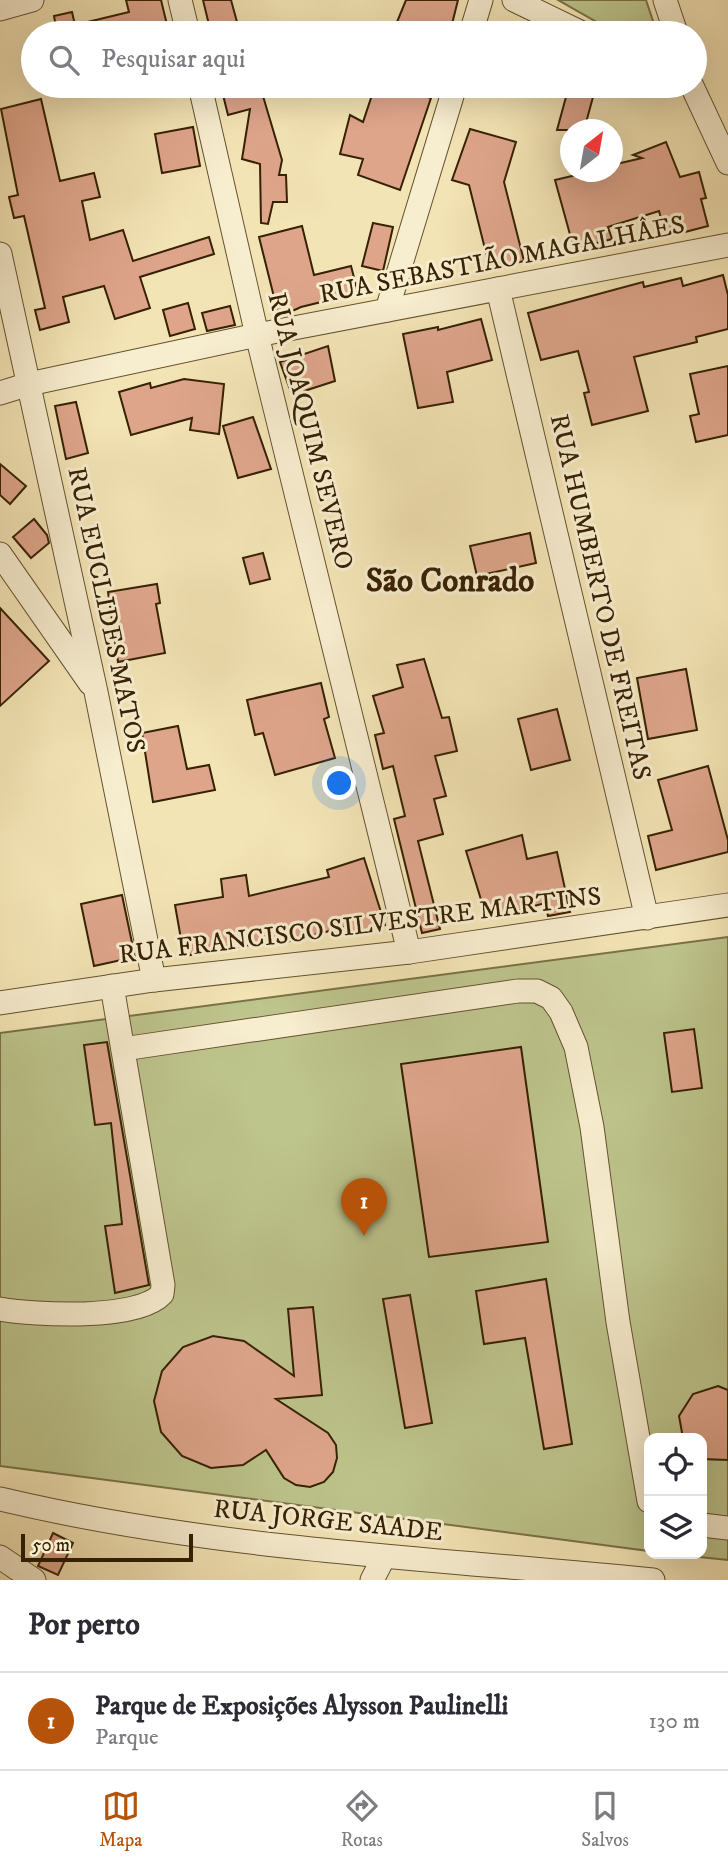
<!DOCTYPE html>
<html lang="pt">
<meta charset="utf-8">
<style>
body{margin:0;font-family:"IM FELL DW Pica",serif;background:#f2f2f3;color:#2b2b33}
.controls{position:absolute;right:21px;bottom:21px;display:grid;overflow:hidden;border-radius:14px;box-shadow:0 7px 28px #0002}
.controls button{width:63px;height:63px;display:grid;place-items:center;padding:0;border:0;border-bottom:2px solid #e1e1e2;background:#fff;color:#2b2b33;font:35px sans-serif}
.compass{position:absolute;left:560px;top:119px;width:63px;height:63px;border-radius:50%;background:#fff;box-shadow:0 7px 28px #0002;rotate:31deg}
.scale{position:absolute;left:21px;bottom:18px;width:172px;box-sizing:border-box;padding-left:7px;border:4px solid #362103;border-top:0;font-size:19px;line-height:24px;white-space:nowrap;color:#362103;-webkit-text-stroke:5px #f7edcf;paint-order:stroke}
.you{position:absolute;left:340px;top:784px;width:24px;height:24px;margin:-18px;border:5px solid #fff;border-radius:50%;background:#1a73e8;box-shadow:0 0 0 10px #1a73e833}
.badge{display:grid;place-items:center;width:46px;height:46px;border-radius:50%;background:#b45309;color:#fff;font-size:23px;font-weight:700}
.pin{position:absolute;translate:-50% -58px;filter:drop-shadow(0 2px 4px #0008)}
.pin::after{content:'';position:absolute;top:37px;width:24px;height:21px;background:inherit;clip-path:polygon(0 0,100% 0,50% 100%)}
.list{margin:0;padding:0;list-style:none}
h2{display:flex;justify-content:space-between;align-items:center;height:91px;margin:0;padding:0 28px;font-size:30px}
h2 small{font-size:23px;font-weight:400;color:#7c7c81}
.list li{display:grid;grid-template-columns:46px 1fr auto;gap:21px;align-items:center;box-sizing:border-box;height:98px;padding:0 28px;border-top:2px solid #e1e1e2}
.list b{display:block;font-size:26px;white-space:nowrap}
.list p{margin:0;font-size:23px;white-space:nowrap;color:#7c7c81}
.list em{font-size:23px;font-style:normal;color:#7c7c81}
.icon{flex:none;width:38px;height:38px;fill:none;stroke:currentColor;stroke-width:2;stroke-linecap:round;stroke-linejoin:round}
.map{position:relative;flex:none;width:728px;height:1580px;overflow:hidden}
.search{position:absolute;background:#fff;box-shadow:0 7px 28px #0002;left:21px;right:21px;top:21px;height:77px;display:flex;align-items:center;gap:18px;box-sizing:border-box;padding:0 24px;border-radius:38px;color:#7c7c81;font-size:26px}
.sheet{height:189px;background:#fff}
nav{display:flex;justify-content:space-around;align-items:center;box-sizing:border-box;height:98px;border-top:2px solid #e1e1e2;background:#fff;font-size:19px;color:#7c7c81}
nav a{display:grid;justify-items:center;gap:4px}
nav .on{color:#b45309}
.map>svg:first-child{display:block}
</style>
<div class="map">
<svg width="728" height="1580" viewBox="0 0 728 1580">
<rect width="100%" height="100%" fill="#f3e4b5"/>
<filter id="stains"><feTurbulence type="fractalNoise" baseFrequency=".00286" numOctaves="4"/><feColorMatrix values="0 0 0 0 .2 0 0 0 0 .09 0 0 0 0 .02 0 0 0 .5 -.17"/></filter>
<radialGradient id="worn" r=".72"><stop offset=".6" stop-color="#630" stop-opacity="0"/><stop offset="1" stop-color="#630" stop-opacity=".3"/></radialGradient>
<g fill="#bdc48c" stroke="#7a7248" stroke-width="2">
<path d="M558 0H646L657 33H616Z"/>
<path d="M728 937V1560L670 1554H702V1438H649V1551L0 1466V1033Z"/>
</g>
<g fill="#dea58b" stroke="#362103" stroke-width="2">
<path d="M126 0H161L169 33H57L54 16 72 12 75 25 129 12Z"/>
<path d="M203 0H231L240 33H211Z"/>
<path d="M406 0H458L450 32 417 23 415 29 397 22Z"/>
<path d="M255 86H260L282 160 279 175H286L287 202H273L268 224 261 223 260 164 242 159 250 109 228 115 223 95Z"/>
<path d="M375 86H393L431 98 400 190 358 175 363 159 340 154 350 115 363 122Z"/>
<path d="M569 86H596L584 130H557Z"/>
<path d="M41 99 60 181 94 173 100 197 82 201 90 240 123 230 133 261 209 237 214 254 140 277 150 308 115 319 104 286 63 297 69 322 40 330 35 310 45 308 24 216 14 218 9 197 18 195 1 109Z"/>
<path d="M193 127 200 166 162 173 155 134Z"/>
<path d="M470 129 516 142 504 182 524 261 490 269 469 185 452 180Z"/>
<path d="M666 142 680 177 699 172 706 198 701 199 708 226 666 237 659 211 608 227 612 239 574 249 555 180 589 172H612V165L642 158 633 155Z"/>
<path d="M373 223 393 227 383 271 362 266Z"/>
<path d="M302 226 314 275 351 266 358 293 301 307 279 317 259 237Z"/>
<path d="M723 275 728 295V329L696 337 697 342 634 357 648 411 592 425 584 393 589 392 578 351 541 360 528 313 643 282 644 287 681 278 683 286Z"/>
<path d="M188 303 195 329 170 336 163 310Z"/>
<path d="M230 306 235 325 207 331 202 313Z"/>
<path d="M481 319 492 360 447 372 453 402 418 408 403 334 438 327V330Z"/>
<path d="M328 346 335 381 292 395 280 362Z"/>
<path d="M728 366V435L696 442 690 416 699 414 690 374Z"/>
<path d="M184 379 224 384 219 434 190 430 192 418 131 435 119 392 150 383 151 388Z"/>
<path d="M76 402 88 453 66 459 55 406Z"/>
<path d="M253 417 271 469 238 478 223 426Z"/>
<path d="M0 464 26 486 10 504 0 495Z"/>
<path d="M34 519 47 535 49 543 31 558 13 537Z"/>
<path d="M530 533 536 563 477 576 470 546Z"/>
<path d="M263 553 270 579 250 584 243 558Z"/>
<path d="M157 584 160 603 156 604 165 653 118 662 108 592Z"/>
<path d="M0 608 49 661 0 706Z"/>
<path d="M424 659 442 718 449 717 457 751 435 756 446 796 434 799 443 834 418 841 440 929 422 933 394 819 405 816 393 766 383 769 375 735 384 733 373 696 403 687 397 665Z"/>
<path d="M686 669 697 730 648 739 637 678Z"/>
<path d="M321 683 329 717 324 719 335 758 275 775 263 733 255 735 247 700Z"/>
<path d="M557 709 570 760 531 770 518 719Z"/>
<path d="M178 726 187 769 209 765 215 790 153 802 142 733Z"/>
<path d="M708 766 728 840V852L656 870 648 836 672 830 658 780Z"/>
<path d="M522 835 527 859 557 852 570 912 548 916 545 903 487 919 466 851Z"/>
<path d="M364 858 385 925 348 936 345 927 286 942 285 939 184 956 175 905 223 897 221 879 246 875 249 896 329 877 327 870Z"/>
<path d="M122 895 135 957 94 966 81 904Z"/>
<path d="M694 1029 702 1088 672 1092 664 1033Z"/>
<path d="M107 1042 149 1285 115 1293 105 1226 122 1224 111 1123 95 1125 84 1045Z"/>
<path d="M521 1047 548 1242 429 1257 401 1064Z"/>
<path d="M546 1279 572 1444 544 1449 525 1338 484 1344 476 1291Z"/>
<path d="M410 1295 432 1423 405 1428 383 1299Z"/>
<path d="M313 1307 322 1395 276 1399 328 1433 336 1445 337 1458 333 1472 324 1482 310 1487 296 1485 284 1478 266 1450 243 1465 211 1468 182 1456 161 1432 154 1401 162 1371 183 1347 213 1336 244 1341 294 1376 288 1309Z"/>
<path d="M718 1386 728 1390V1460L702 1459V1438H683L679 1416 693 1394Z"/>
<path d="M53 1533 73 1543 58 1575 38 1566Z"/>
</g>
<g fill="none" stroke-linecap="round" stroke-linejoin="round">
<defs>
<g id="minor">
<path d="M180 0 188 33"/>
<path d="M514 0 582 33"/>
<path d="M665 0 676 33"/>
<path d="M0 9 32 0"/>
<path d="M471 33 481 0"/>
<path d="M200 86 257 335 409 952"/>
<path d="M692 86 728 163"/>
<path d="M0 254 96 692 154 980"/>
<path d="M498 289 647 918"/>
<path d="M387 310 455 86"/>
<path d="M0 393 29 384 257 335 728 245"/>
<path d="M0 554 90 683"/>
<path d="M0 1003 154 980 409 952 728 905"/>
<path d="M123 1049 518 991H537L551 998 561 1012 576 1047 592 1127 618 1322 649 1501"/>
<path d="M0 1309C35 1315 137 1321 162 1294L163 1285 112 986"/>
<path d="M0 1499C214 1550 435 1558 653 1580"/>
<path d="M702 1525 728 1528"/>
<path d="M0 1557 34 1580"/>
<path d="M372 1580 384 1557"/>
</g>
</defs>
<use href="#minor" stroke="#655230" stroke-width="25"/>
<use href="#minor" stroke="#f7edcf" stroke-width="23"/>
</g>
<g text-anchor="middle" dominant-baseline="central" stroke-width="6" stroke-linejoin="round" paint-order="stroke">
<g font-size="26" fill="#362103" stroke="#f7edcf">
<text transform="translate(502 260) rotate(-11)">RUA SEBASTIÃO MAGALHÂES</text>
<text transform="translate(310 431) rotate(76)">RUA JOAQUIM SEVERO</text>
<text transform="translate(600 597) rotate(77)">RUA HUMBERTO DE FREITAS</text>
<text transform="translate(106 610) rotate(78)">RUA EUCLIDES MATOS</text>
<text transform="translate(360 926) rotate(-7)">RUA FRANCISCO SILVESTRE MARTINS</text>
<text transform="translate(328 1521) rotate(6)">RUA JORGE SAADE</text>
</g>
<g font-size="33" font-weight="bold" fill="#362103" stroke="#f7edcf">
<text x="450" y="581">São Conrado</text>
</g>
</g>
<rect width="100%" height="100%" filter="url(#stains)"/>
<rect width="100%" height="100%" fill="url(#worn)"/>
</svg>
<div class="controls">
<button><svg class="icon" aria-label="locate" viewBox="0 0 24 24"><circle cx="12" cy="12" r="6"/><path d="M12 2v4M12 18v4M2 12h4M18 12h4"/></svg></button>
<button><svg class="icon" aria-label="layers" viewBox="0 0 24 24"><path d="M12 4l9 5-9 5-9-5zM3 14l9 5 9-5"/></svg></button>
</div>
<svg class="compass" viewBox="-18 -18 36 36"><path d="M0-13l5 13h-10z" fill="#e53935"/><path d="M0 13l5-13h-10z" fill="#7c7c81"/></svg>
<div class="scale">50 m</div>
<div class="you"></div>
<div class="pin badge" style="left:364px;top:1236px">1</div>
<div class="search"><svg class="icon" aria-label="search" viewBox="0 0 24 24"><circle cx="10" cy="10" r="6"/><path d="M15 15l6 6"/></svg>Pesquisar aqui</div>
</div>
<section class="sheet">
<h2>Por perto<small></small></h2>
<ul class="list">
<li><span class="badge">1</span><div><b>Parque de Exposições Alysson Paulinelli</b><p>Parque</p></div><em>130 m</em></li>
</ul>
</section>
<nav>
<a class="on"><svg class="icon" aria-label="map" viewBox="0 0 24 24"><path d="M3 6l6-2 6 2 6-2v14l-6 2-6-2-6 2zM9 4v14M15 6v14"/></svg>Mapa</a>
<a><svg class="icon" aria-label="directions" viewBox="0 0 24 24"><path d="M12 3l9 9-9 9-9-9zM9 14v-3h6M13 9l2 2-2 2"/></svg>Rotas</a>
<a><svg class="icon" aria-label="saved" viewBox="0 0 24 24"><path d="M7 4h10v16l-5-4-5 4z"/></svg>Salvos</a>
</nav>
